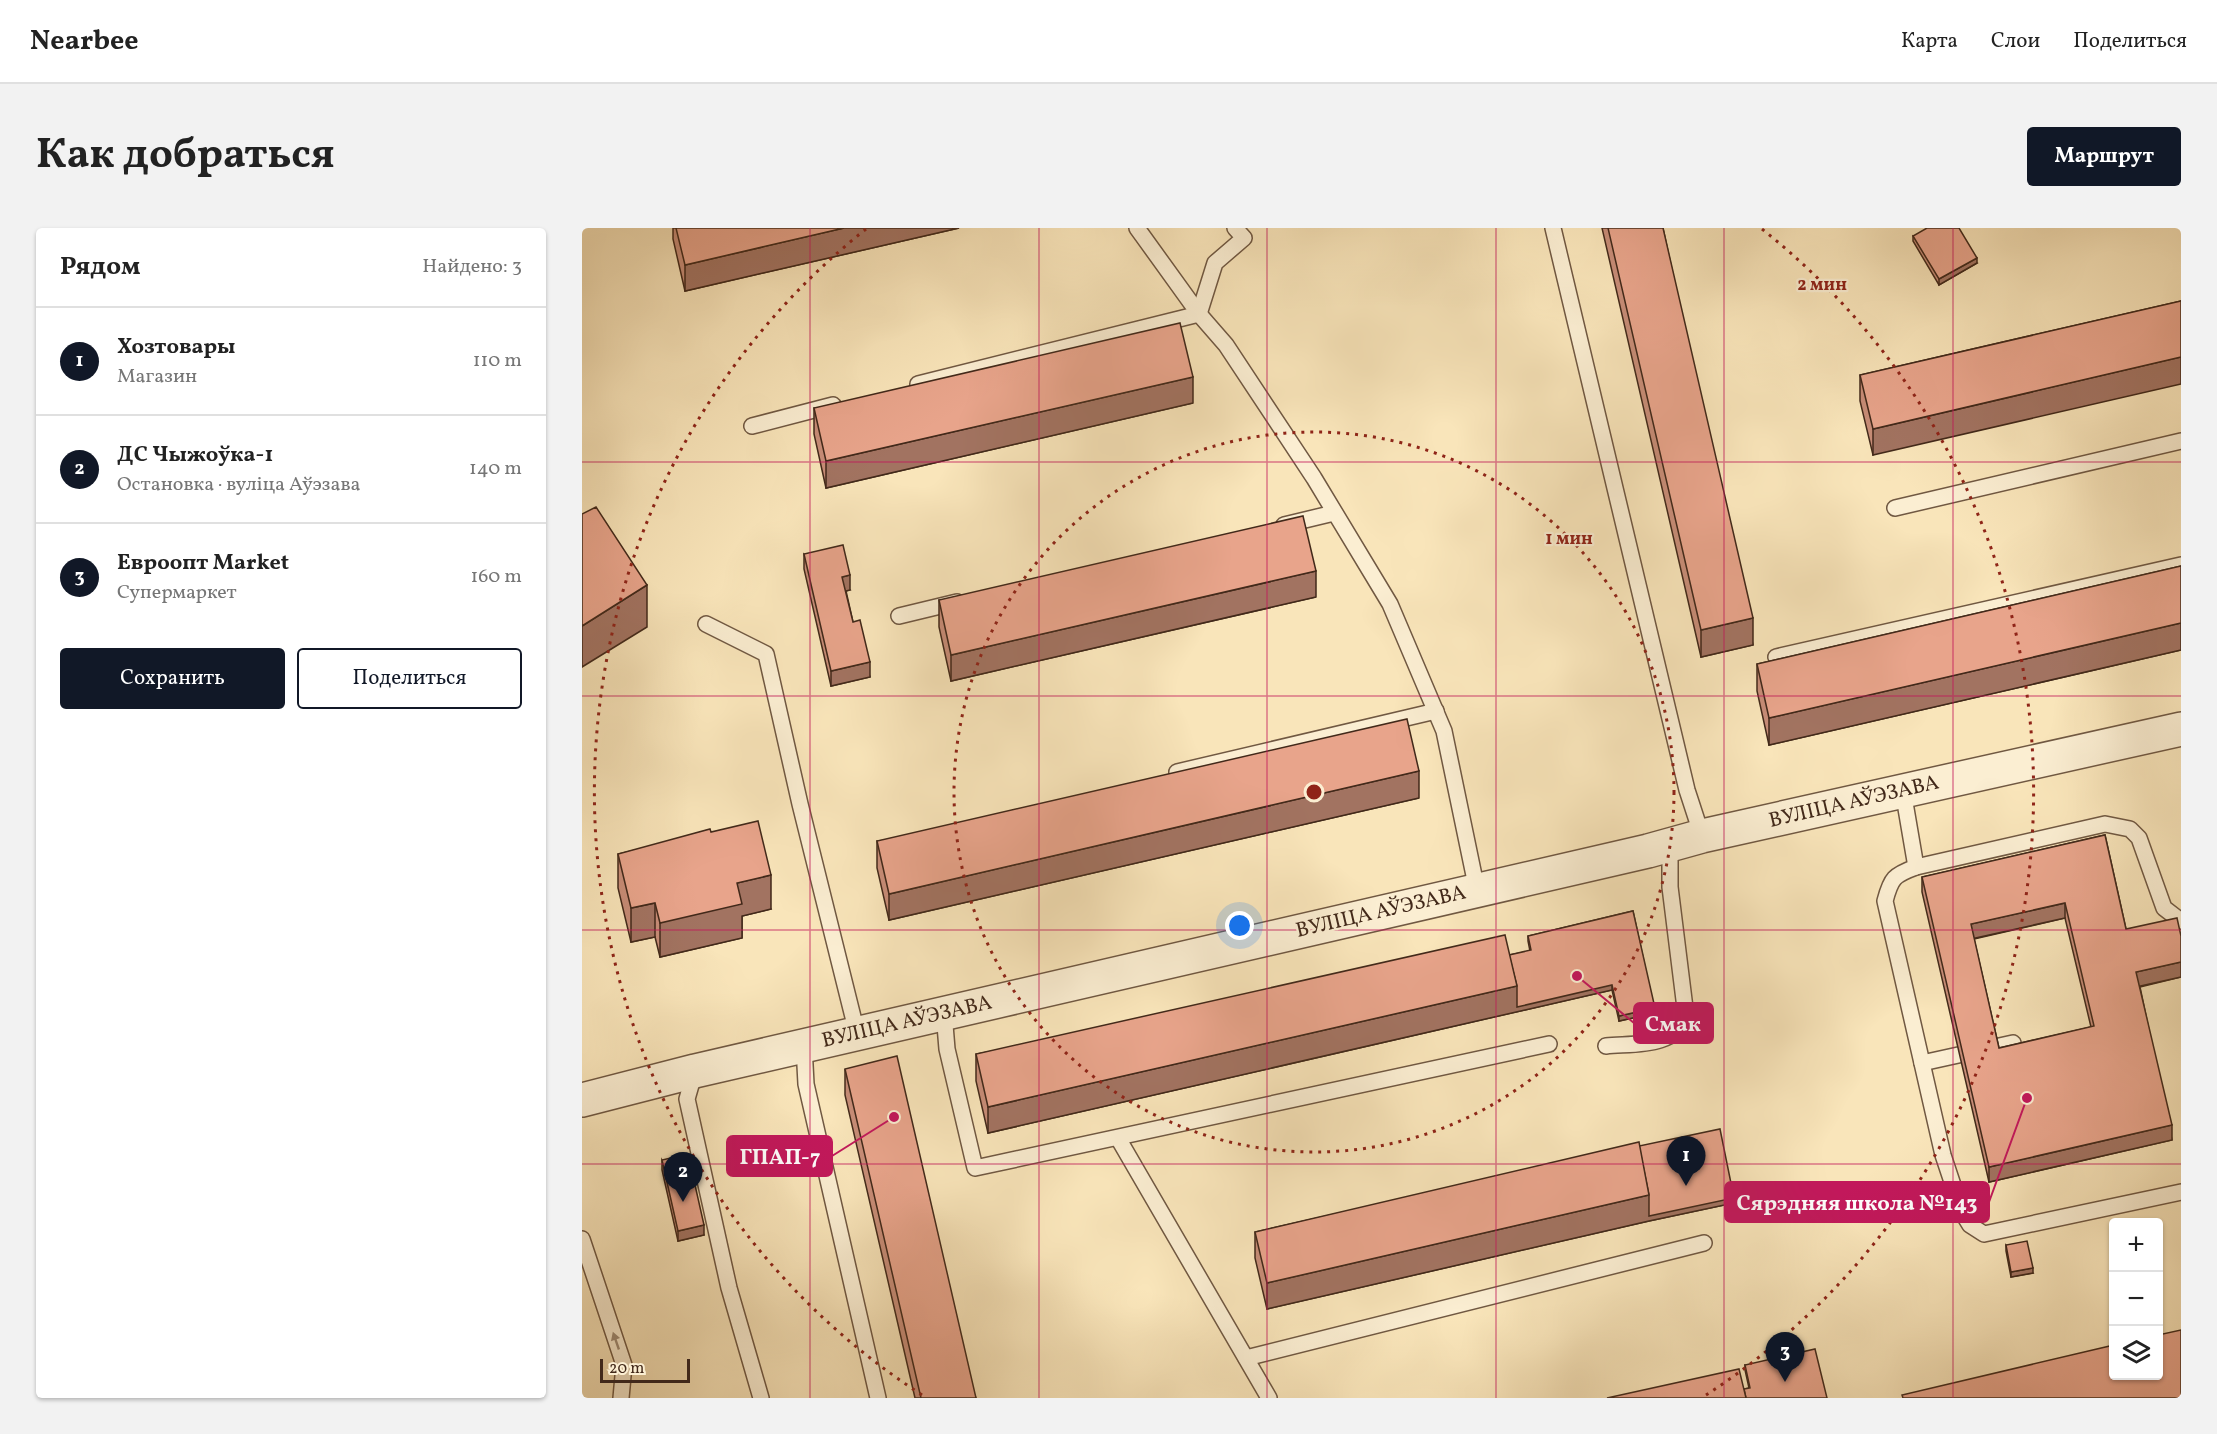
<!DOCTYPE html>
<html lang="ru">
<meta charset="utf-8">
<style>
body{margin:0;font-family:Vollkorn,serif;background:#f2f2f2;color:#222}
.controls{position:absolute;right:18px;bottom:18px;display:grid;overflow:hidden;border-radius:6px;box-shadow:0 2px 4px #0004}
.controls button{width:54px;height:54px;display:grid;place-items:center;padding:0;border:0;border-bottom:2px solid #e0e0e0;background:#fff;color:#222;font:30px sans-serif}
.scale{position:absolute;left:18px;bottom:15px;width:90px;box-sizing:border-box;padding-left:6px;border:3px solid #42291a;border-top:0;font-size:16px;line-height:21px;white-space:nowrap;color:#42291a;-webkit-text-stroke:4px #fbeed2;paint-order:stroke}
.you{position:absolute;left:658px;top:698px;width:21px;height:21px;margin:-15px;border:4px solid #fff;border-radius:50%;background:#1a73e8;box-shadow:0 0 0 9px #1a73e833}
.badge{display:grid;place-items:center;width:39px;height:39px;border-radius:50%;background:#111827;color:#fff;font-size:20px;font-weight:700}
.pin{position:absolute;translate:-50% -50px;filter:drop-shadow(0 2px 3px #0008)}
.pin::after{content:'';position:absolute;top:32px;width:21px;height:18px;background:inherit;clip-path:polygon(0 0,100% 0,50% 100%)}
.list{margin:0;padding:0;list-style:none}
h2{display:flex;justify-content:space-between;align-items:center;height:78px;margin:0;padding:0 24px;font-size:26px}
h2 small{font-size:20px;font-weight:400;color:#767676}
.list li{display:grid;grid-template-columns:39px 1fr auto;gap:18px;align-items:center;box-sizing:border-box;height:108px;padding:0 24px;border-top:2px solid #e0e0e0}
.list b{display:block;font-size:22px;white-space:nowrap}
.list p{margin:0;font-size:20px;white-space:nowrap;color:#767676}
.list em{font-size:20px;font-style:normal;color:#767676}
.actions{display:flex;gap:12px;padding:18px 24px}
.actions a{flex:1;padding:14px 0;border:2px solid #111827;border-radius:6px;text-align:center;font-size:21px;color:#111827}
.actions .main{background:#111827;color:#fff}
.icon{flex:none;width:33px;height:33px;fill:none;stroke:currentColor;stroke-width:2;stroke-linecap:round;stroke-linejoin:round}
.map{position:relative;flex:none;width:1599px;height:1170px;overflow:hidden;border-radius:6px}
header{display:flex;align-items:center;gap:36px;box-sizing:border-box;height:84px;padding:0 30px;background:#fff;border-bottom:2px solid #e0e0e0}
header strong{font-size:28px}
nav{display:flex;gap:33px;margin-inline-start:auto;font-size:21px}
.intro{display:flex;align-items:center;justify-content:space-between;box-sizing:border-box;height:144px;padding:0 36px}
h1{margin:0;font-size:42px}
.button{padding:15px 27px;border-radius:6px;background:#111827;color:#fff;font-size:21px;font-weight:700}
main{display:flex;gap:36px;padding:0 36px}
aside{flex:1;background:#fff;border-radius:6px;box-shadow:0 2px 4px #0004}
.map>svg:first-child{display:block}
</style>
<header>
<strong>Nearbee</strong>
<nav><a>Карта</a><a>Слои</a><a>Поделиться</a></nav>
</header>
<div class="intro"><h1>Как добраться</h1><a class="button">Маршрут</a></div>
<main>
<aside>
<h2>Рядом<small>Найдено: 3</small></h2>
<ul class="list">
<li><span class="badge">1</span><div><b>Хозтовары</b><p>Магазин</p></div><em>110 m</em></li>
<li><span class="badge">2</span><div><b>ДС Чыжоўка-1</b><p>Остановка · вуліца Аўэзава</p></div><em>140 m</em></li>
<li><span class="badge">3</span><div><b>Евроопт Market</b><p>Супермаркет</p></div><em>160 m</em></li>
</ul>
<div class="actions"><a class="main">Сохранить</a><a>Поделиться</a></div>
</aside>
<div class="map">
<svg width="1599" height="1170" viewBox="0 0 1599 1170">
<rect width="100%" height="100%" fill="#f9e5ba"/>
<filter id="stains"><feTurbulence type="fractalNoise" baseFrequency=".00333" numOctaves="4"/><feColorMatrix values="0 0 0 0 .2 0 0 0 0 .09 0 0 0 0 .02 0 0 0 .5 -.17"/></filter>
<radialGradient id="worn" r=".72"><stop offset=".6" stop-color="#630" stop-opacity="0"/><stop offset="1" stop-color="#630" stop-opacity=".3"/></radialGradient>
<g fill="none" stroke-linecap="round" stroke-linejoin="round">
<defs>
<g id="service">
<path d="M555 0 617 86 644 117 732 250 808 376 862 503 895 662"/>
<path d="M971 0 1105 562 1120 608"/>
<path d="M336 156 617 86 633 35 662 10 653 0"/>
<path d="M170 198 251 177"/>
<path d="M1313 280 1599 213"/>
<path d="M702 297 752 285"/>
<path d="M317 388 375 374"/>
<path d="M124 396 184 426 218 576 275 805"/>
<path d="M1194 429 1599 337"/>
<path d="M595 544 854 483"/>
<path d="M1321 563 1334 639"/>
<path d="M1599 693 1582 680 1557 610 1548 601 1523 596 1334 639C1312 647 1309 650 1303 673L1361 927 1380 984 1388 997 1402 1006 1599 964"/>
<path d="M362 785 365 821 393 940 967 816"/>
<path d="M222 818 224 856 296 1170"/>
<path d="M1024 818C1052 815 1093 820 1104 788L1088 659V617"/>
<path d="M1340 835 1431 815"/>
<path d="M113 843 105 871 147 1060 179 1170"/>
<path d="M536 910 687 1170"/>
<path d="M0 1011 42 1137 39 1170"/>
<path d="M664 1130 1122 1015"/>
</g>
<path id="tertiary" d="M0 872 113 843 1066 623 1120 608 1599 501"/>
</defs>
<use href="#service" stroke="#705842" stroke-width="18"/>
<use href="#tertiary" stroke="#705842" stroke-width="36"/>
<use href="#service" stroke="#fbeed2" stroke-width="15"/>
<use href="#tertiary" stroke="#fbeed2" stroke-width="33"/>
</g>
<g fill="#c88d78" stroke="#42291a" stroke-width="1.5" fill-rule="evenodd">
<path d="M91 0H377L103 63 91 11Z"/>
<path d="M1020 0H1081L1171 417 1119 429Z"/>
<path d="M1331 8 1395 35 1357 57 1331 13Z"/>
<path d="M1599 73 1291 227 1278 173V147Z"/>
<path d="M611 175 244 260 232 206V180Z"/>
<path d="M222 326 268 362 264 363 271 394 288 449 249 458 222 341Z"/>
<path d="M1599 338V422L1187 517 1175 463V436Z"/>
<path d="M734 369 369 453 357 399V372Z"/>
<path d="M837 570 307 692 295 640V613Z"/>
<path d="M129 604 189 681 160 688V710L78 729 73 709 49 714 36 660V626Z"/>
<path d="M1523 607 1544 701 1599 749 1558 759 1590 912 1407 954 1340 664V649ZM1483 690 1509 799 1417 820 1392 711Z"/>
<path d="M1051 683 1073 785 1037 793 1030 762 406 905 394 853V826L927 727 948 723 946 713V708Z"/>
<path d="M263 841 394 1170H333L263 867Z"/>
<path d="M1057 918 1152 975 1067 993 685 1081 673 1030V1004Z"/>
<path d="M80 932 122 1007 96 1013 80 942Z"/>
<path d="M1424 1017 1451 1045 1429 1049 1424 1023Z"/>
<path d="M1163 1137 1245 1170 1162 1161 1167 1160 1163 1142Z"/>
</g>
<g fill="#a27361" stroke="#42291a" stroke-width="1.5">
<path d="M262 0H377L103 63V37Z"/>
<path d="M1395 30V35L1357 57V51Z"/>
<path d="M1599 129V156L1291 227V201Z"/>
<path d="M611 149V175L244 260V233Z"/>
<path d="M734 343V369L369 453V427Z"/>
<path d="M268 347V362L260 364V349Z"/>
<path d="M65 357V399L0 439V398Z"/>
<path d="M1171 390V417L1119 429V402Z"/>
<path d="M1599 395V422L1187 517V490Z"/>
<path d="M288 434V449L249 458V443Z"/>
<path d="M837 543V570L307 692V666Z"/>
<path d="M189 647V681L160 688V710L78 729V695L155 655Z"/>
<path d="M73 675V709L49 714V680Z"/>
<path d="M1483 675V690L1389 711V696Z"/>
<path d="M1599 734V749L1554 759V744Z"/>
<path d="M1030 757V762L406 905V879L935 758Z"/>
<path d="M1073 780V785L1037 793V788Z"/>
<path d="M1590 897V912L1407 954V939Z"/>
<path d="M1067 967 1152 970V975L1067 993 685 1081V1055Z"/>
<path d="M122 997V1007L96 1013V1003Z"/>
<path d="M1451 1040V1045L1429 1049V1044Z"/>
</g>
<g fill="#e8a48b" stroke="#42291a" stroke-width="1.5" fill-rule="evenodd">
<path d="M94 0H262L103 37Z"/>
<path d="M1026 0H1081L1171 390 1119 402Z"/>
<path d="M1345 0H1377L1395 30 1357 51 1331 8Z"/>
<path d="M1599 73V129L1291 201 1278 147Z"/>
<path d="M598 95 611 149 244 233 232 180Z"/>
<path d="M14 279 65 357 0 398V286Z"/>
<path d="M721 288 734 343 369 427 357 372Z"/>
<path d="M261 317 268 347 260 349 271 394 278 392 288 434 249 443 222 326Z"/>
<path d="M1599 338V395L1187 490 1175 436Z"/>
<path d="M825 491 837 543 307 666 295 613Z"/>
<path d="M176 593 189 647 155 655 160 676 78 695 73 675 49 680 36 626 128 601 129 604Z"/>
<path d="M1523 607 1544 701 1595 690 1599 708V734L1554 744 1590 897 1407 939 1340 649ZM1483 675 1512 798 1417 820 1389 696Z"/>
<path d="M1051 683 1073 780 1037 788 1030 757 935 779V758L927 727 949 722 946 708Z"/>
<path d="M923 707 935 758 406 879 394 826Z"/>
<path d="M315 828 394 1170H339L263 841Z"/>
<path d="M1138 901 1152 970 1067 988V967L1057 918Z"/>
<path d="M1057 914 1067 967 685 1055 673 1004Z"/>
<path d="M106 926 122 997 96 1003 80 932Z"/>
<path d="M1445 1013 1451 1040 1429 1044 1424 1017Z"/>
<path d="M1599 1102V1170H1321L1320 1167 1532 1117V1148H1576V1107Z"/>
<path d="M1233 1121 1245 1170H1164L1162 1161 1168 1160 1163 1137Z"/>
<path d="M1157 1141 1164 1170H1025Z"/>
</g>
<defs><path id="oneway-solid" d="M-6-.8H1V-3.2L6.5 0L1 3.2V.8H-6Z" transform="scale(1.5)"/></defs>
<use fill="#9e8c76" href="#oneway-solid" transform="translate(34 1113) rotate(-109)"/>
<path fill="none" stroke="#c2185b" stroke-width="1.5" stroke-opacity="0.55" d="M228 0V1170M457 0V1170M685 0V1170M914 0V1170M1142 0V1170M1371 0V1170M0 234H1599M0 468H1599M0 702H1599M0 936H1599"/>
<g fill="none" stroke="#8f2418" stroke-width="3" stroke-dasharray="3 6">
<circle cx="732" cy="564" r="360"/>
<path d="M340 1167A719 719 0 0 1 284 1M1180 1A719 719 0 0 1 1124 1167"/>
</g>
<g text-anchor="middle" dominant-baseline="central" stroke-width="4.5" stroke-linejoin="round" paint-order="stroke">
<g font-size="21" fill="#42291a" stroke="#fbeed2">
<text transform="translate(1272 574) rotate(-13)">ВУЛІЦА АЎЭЗАВА</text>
<text transform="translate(799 684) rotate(-13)">ВУЛІЦА АЎЭЗАВА</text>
<text transform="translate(325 794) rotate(-13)">ВУЛІЦА АЎЭЗАВА</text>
</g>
</g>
<circle cx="732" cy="564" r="9" fill="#8f2418" stroke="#fbeed2" stroke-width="3"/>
<g font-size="18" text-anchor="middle" font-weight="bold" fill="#8f2418" stroke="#fbeed2" stroke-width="4.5" stroke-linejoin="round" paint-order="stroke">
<text x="1240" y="62">2 мин</text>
<text x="987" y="316">1 мин</text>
</g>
<path fill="none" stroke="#c2185b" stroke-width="2" d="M995 748L1052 795M312 889L250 928M1445 870L1407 974"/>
<g fill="#c2185b" stroke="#fbeed2" stroke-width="2">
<circle cx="995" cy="748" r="6"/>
<circle cx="312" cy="889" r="6"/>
<circle cx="1445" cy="870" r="6"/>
</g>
<g fill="#c2185b" stroke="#c2185b" stroke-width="2">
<rect x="1052" y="775" width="79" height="40" rx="6"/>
<rect x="145" y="908" width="105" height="40" rx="6"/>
<rect x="1143" y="954" width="264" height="40" rx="6"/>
</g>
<g font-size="22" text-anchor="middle" font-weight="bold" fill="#fff">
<text x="1091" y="803">Смак</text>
<text x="198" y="936">ГПАП-7</text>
<text x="1275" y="982">Сярэдняя школа №143</text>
</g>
<rect width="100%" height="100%" filter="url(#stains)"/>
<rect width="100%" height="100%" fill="url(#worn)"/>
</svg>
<div class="controls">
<button>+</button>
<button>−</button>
<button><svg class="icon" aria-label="layers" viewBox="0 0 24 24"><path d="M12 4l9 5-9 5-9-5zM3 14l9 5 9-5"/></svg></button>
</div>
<div class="scale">20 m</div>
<div class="you"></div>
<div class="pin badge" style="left:1104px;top:958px">1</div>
<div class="pin badge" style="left:101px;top:974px">2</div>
<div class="pin badge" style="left:1203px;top:1154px">3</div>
</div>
</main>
